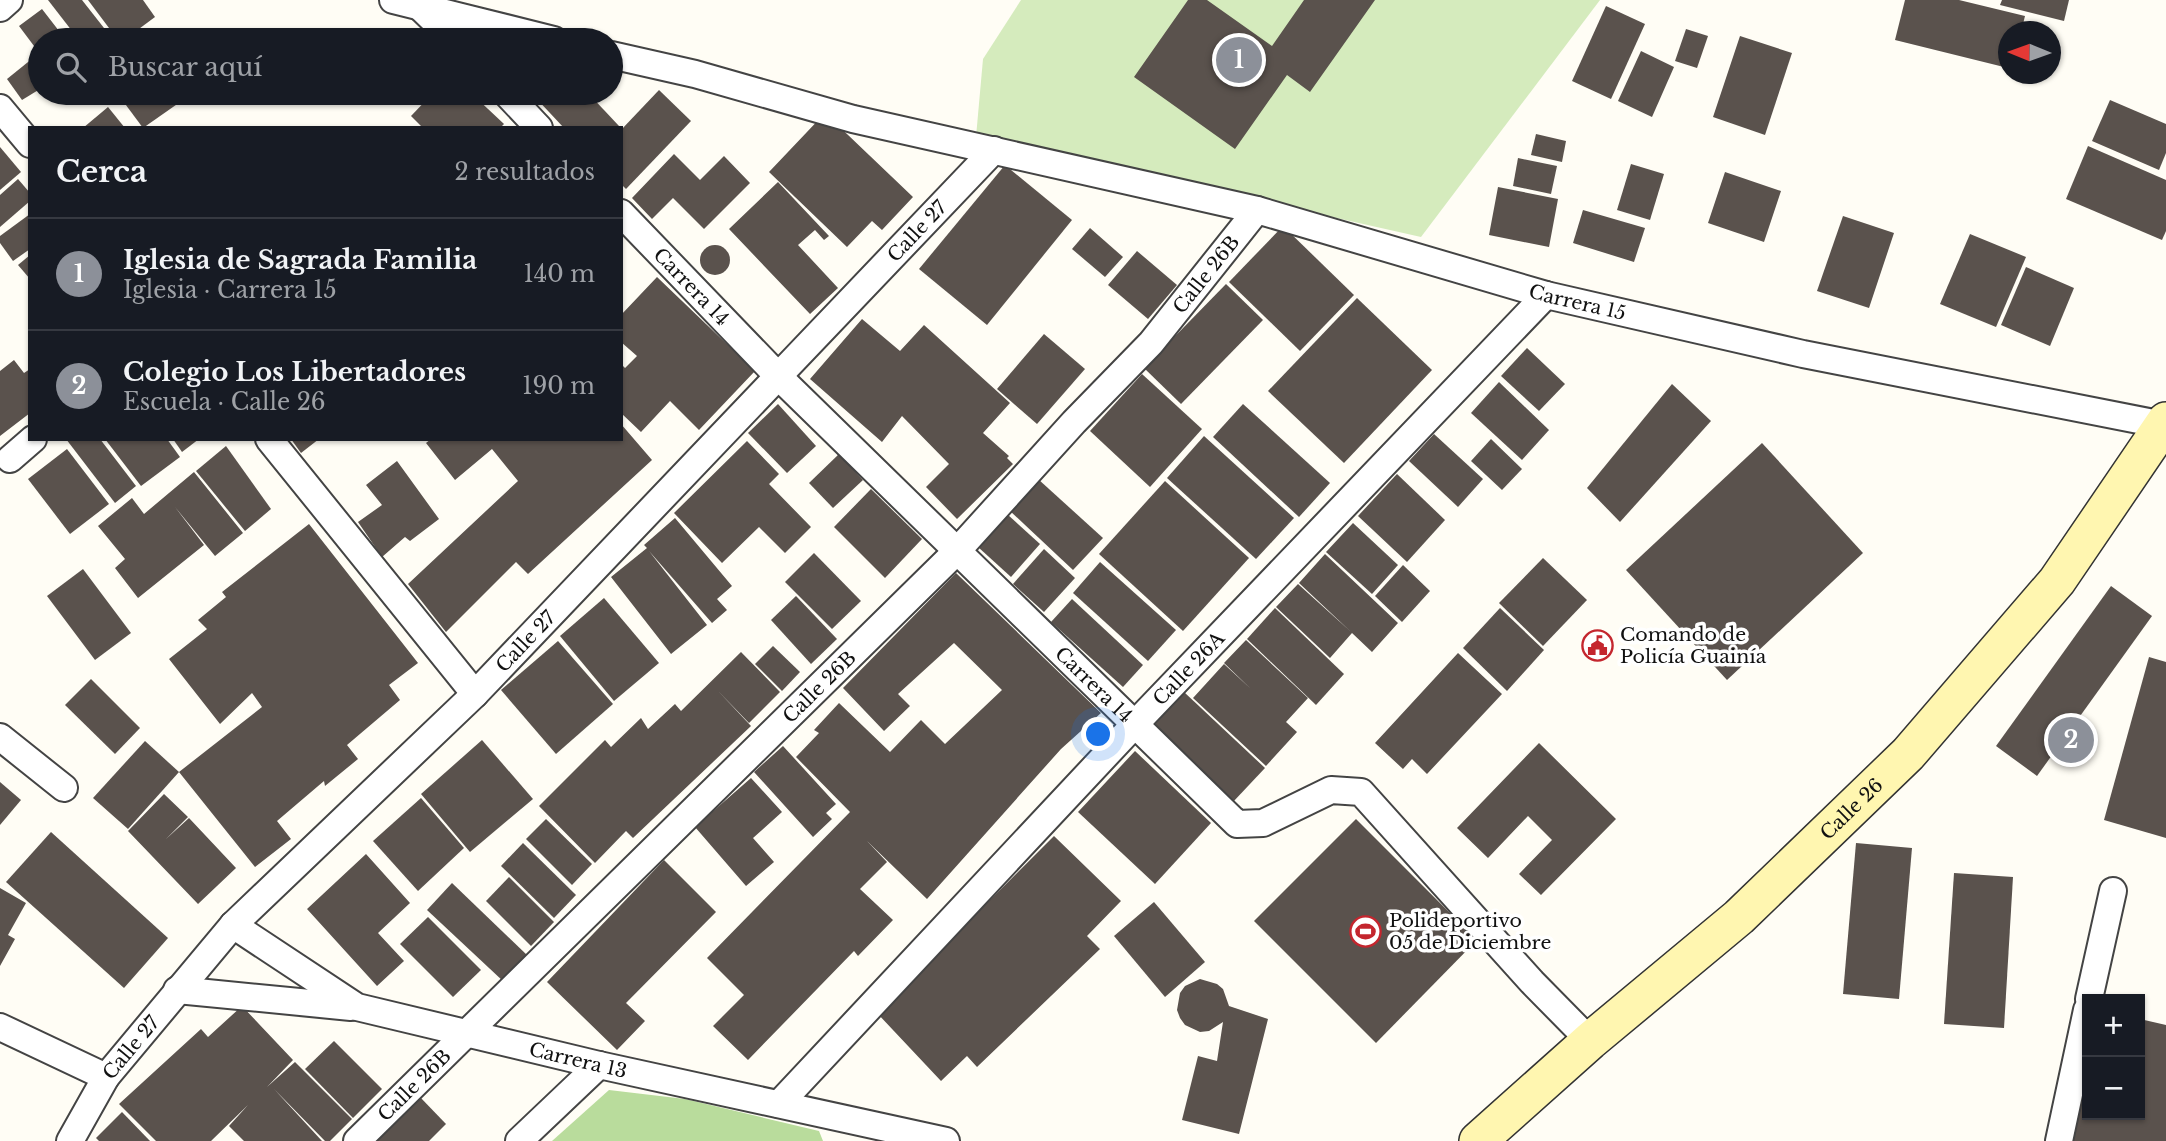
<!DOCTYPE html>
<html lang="es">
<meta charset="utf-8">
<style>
body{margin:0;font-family:"Libre Baskerville",serif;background:#20242c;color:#f1f3f6}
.controls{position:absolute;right:21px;bottom:21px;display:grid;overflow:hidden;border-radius:0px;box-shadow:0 2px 5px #0004}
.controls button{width:63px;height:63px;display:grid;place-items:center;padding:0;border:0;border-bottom:2px solid #363941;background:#171b24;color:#f1f3f6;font:35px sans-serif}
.compass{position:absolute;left:1998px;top:21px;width:63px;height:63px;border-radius:50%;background:#171b24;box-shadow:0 2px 5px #0004;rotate:271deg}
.you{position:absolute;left:1099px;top:735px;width:24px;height:24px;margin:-18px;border:5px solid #fff;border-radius:50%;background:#1a73e8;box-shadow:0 0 0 10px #1a73e833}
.badge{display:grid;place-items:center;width:46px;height:46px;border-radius:50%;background:#8c9099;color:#fff;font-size:23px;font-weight:700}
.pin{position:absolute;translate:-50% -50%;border:4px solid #fff;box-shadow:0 2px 7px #0006}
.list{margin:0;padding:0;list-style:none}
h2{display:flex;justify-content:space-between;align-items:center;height:91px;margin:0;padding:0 28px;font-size:30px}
h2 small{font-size:23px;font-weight:400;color:#9ea1a6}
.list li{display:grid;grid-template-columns:46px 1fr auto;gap:21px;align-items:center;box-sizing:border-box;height:112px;padding:0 28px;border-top:2px solid #363941}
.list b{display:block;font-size:26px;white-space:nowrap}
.list p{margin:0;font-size:23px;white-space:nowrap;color:#9ea1a6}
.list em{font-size:23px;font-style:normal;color:#9ea1a6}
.icon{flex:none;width:38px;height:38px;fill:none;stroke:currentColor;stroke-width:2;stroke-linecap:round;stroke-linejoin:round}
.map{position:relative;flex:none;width:2166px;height:1141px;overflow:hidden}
.search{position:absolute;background:#171b24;box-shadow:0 2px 5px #0004;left:28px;top:28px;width:595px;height:77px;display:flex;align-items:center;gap:18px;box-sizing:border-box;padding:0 24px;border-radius:38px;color:#9ea1a6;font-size:26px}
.panel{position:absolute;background:#171b24;box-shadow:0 2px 5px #0004;left:28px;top:126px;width:595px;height:315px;border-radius:0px}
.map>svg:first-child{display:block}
</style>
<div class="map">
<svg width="2166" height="1141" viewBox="0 0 2166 1141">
<rect width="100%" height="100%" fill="#fffdf5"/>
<path fill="#d5ebbd" d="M1021 0H1600L1421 237 976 137 983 59Z"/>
<path fill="#b9dc9c" d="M609 1090 685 1099 819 1131 823 1141H552Z"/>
<g fill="#5a524d">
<path d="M48 0H82L104 28 89 40H79Z"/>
<path d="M88 0H143L155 17 124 40H118Z"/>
<path d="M1188 0H1207L1272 46 1304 0H1375L1310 92 1287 75 1235 149 1134 77Z"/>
<path d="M1905 0H1959L2025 16 2021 32H2008V68L1895 40Z"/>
<path d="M2002 0H2069L2064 21 2000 5Z"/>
<path d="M1606 6 1645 24 1611 99 1572 81Z"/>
<path d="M42 9 66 40H40V54L19 26Z"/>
<path d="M171 29 179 40H154Z"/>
<path d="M1686 29 1708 36 1697 68 1675 61Z"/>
<path d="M1740 36 1792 53 1765 135 1713 117Z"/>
<path d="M1641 51 1674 67 1652 117 1618 101Z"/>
<path d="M33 58 40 67V89L22 100 7 79Z"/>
<path d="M659 90 691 121 626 189 621 184V130Z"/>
<path d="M117 93H193L143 128Z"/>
<path d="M433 93H471L504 124 500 128H423L411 116Z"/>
<path d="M537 93H588L619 126 564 128 534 96Z"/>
<path d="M2110 100 2166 124V153L2159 170 2092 141Z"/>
<path d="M108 107 125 128H83Z"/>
<path d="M825 113 913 197 882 230 872 221 847 247 769 172Z"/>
<path d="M1536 134 1566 141 1562 162 1531 155Z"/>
<path d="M2088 146 2166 180V231L2162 240 2066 199Z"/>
<path d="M0 147 21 172 0 190Z"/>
<path d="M674 154 700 180 724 156 750 183 704 229 673 198 652 219 632 198Z"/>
<path d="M1518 158 1557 166 1551 194 1513 186Z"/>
<path d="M1631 164 1664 174 1650 220 1617 210Z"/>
<path d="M1005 165 1072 220 987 325 919 269Z"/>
<path d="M1725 172 1781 191 1764 242 1708 223Z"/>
<path d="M18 179 30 193V201L0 227V195Z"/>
<path d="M778 182 829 236 824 240 815 230 798 245 838 288 810 314 729 229Z"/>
<path d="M1498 187 1558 199 1549 247 1489 235Z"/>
<path d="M1583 210 1645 228 1634 262 1573 243Z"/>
<path d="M30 214V249L13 261 0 243V236Z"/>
<path d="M1843 216 1894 233 1869 308 1817 291Z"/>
<path d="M1283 226 1354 295 1300 351 1229 282Z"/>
<path d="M1090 228 1123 257 1105 277 1072 249Z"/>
<path d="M1970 234 2026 257 1996 327 1940 304Z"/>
<circle cx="715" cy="260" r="15"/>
<path d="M1137 251 1177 285 1148 319 1108 285Z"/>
<path d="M30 255V279L18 265Z"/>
<path d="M2026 267 2074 288 2050 346 2001 325Z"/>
<path d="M657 277 755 371 699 430 670 401 641 432 621 413V364L625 368 637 356 621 342V315Z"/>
<path d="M1226 284 1263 320 1181 404 1144 368Z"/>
<path d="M1357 298 1432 370 1344 463 1268 391Z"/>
<path d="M862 319 900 351 924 325 1010 403 983 433 1009 456 1007 458 1013 464 957 519 926 487 949 464 902 416 882 442 810 379Z"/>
<path d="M1044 334 1085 369 1037 424 997 389Z"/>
<path d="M1527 348 1565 384 1539 411 1501 376Z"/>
<path d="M14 360 24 373 30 369V413L0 436V371Z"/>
<path d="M1142 374 1202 429 1150 487 1090 431Z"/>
<path d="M1499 382 1549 430 1522 460 1471 413Z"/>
<path d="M1672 384 1711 421 1620 522 1587 488Z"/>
<path d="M778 404 816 446 787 473 748 433Z"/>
<path d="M1243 404 1330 483 1299 517 1213 437Z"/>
<path d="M621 424 652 460 528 574 516 562 446 632 408 584 518 481 492 449 455 480 426 443 431 439H621Z"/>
<path d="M1434 434 1483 479 1458 507 1409 461Z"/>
<path d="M1204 436 1294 518 1256 559 1167 478Z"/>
<path d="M66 439H100L136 486 115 503Z"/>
<path d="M105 439H167L180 457 141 486Z"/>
<path d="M173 439H199L182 452Z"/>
<path d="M291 439H319L301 453Z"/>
<path d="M1491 439 1522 469 1502 490 1471 461Z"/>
<path d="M747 441 779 474 769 484 811 527 785 553 759 527 722 563 674 513Z"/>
<path d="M1762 443 1863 553 1727 680 1626 570Z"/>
<path d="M226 446 271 509 245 531 196 471Z"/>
<path d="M67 449 109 504 70 534 28 479Z"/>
<path d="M839 454 863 480 833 508 809 483Z"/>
<path d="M397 461 439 519 410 541 405 537 382 557 358 522 382 505 366 485Z"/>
<path d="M194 472 243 533 215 556 175 507 204 545 138 598 115 568 125 559 98 526 132 498 144 514Z"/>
<path d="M1397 474 1445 520 1407 562 1358 516Z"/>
<path d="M1038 479 1103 538 1073 570 1009 510Z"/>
<path d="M1165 481 1249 558 1183 631 1099 554Z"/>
<path d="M871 489 922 539 885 578 834 527Z"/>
<path d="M1007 514 1040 544 1011 577 978 547Z"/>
<path d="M675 518 732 586 717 599 727 610 712 623 649 551 707 625 671 654 611 577 647 548 644 545Z"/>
<path d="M1353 523 1398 565 1372 594 1326 552Z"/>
<path d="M309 524 418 663 389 685 400 700 347 745 358 759 325 786 324 781 277 821 291 839 255 867 179 772 262 707 252 693 220 724 169 659 207 629 198 620 226 597 222 592Z"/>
<path d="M1044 549 1075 578 1044 612 1013 584Z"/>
<path d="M814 553 861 601 832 629 785 582Z"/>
<path d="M1325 554 1398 623 1372 652 1352 633 1330 658 1276 607 1298 584 1350 631 1299 583Z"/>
<path d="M1543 558 1587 600 1543 646 1499 603Z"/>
<path d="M1100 562 1176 630 1148 661 1073 593Z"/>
<path d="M1403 565 1430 591 1402 622 1375 596Z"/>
<path d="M83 569 131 633 95 660 47 596Z"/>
<path d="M956 573 1101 713 1061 749 927 899 867 841 887 862 860 889 893 920 858 956 854 951 748 1060 713 1026 744 995 707 958 850 812 796 757 819 733 814 730 839 703 890 752 921 720 945 744 1002 690 954 643 898 694 910 706 884 731 843 688Z"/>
<path d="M2111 586 2152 616 2037 776 1996 746Z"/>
<path d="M796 596 837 639 811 664 771 620Z"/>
<path d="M604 598 659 663 614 701 560 636Z"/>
<path d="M1072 599 1143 665 1123 687 1051 622Z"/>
<path d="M1275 608 1344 674 1316 705 1247 639Z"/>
<path d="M1500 608 1544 650 1507 691 1463 648Z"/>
<path d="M1246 640 1308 698 1286 722 1297 732 1266 766 1193 698 1224 664 1251 689 1224 663Z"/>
<path d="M558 641 613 704 556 754 501 690Z"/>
<path d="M773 646 800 672 782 691 755 664Z"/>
<path d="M741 652 780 692 749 723 718 691 751 726 633 838 626 831 595 863 539 806 605 740 611 747 641 718 648 729 675 704 681 711Z"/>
<path d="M1458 653 1502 694 1427 774 1412 759 1403 769 1375 743Z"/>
<path d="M2149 657 2166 662V838L2104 820Z"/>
<path d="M91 679 140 728 115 754 65 705Z"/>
<path d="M1184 692 1265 768 1233 802 1152 727Z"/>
<path d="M482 740 533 799 470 852 421 794Z"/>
<path d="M145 741 179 772 128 829 93 798Z"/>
<path d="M1539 743 1616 819 1541 895 1519 874 1552 840 1528 816 1488 858 1457 828Z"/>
<path d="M783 746 836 804 826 813 832 819 813 837 754 772Z"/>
<path d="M1135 751 1211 823 1155 884 1078 812Z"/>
<path d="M751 778 782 812 753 838 774 862 746 886 695 827Z"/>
<path d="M0 782 21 800 0 825Z"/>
<path d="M164 794 188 817 166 839 189 818 236 868 198 904 128 831Z"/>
<path d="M421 798 464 848 418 891 373 841Z"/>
<path d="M546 819 592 864 572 885 526 839Z"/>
<path d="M1356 819 1477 940 1376 1043 1254 921Z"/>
<path d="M51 832 168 938 124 988 6 882Z"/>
<path d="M1054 836 1121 901 1087 936 1100 949 977 1067 967 1056 941 1081 877 1013Z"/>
<path d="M523 843 576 895 554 918 501 866Z"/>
<path d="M1856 843 1912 848 1899 999 1843 994Z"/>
<path d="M366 854 410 903 378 933 404 961 377 986 307 909Z"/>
<path d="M664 860 716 912 626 1003 645 1021 617 1050 547 982Z"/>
<path d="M1954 873 2013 877 2004 1028 1944 1024Z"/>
<path d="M509 877 554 922 531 946 486 901Z"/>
<path d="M452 883 528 956 504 982 427 910Z"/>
<path d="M0 888 26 903 8 935 15 939 0 966Z"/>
<path d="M1154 902 1205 962 1165 997 1114 936Z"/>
<path d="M428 917 481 970 453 997 400 944Z"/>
<path d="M1200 979 1217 984 1223 989 1229 1006 1268 1019 1239 1134 1182 1120 1198 1056 1217 1061 1223 1022 1209 1031 1200 1032 1185 1025 1180 1018 1177 1010 1180 993 1185 986Z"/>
<path d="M242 1006 293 1060 267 1087 295 1062 352 1119 330 1141H325L274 1089 322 1141H244L229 1126 248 1105 211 1141H156L119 1104 201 1029 208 1037Z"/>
<path d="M2140 1019 2166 1025V1141H2070L2087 1064V1115H2140Z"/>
<path d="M334 1041 382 1089 353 1118 305 1069Z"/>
<path d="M419 1096 446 1124 429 1141H373Z"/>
<path d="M122 1112 150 1141H99L96 1138Z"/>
</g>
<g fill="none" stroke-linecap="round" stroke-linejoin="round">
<defs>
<g id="street">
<path d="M393 0 554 40"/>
<path d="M420 7 454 40"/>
<path d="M0 8 9 0"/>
<path id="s1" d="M611 55 695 74 853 119 1257 210 1546 295 1803 354 2164 425"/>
<path d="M506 93 539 128"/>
<path d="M0 108 30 144"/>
<path id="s2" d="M621 213 779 377 1237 824 1263 823 1331 790 1361 792 1532 982 1590 1041"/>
<path d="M269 439 475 694"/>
<path d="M10 459 33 439"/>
<path d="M0 737 64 788"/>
<path id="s3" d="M233 925 357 1007 599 1065 946 1141"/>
<path d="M177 990 351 1007"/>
<path d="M2089 999 2113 891"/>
<path d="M0 1027 106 1077"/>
<path id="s4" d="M779 1104 1135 724 1546 295"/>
<path id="s5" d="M70 1141 106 1077 233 925 475 694 994 150"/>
<path id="s6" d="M357 1141 958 550 1074 422 1151 343 1257 210"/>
<path d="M519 1141 599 1065"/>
<path d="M2059 1141 2087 1010"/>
</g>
<g id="secondary">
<path id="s7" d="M1478 1141 1590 1041 1739 917 1908 754 2057 581 2166 421"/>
</g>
</defs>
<use href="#street" stroke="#444" stroke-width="30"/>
<use href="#secondary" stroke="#333" stroke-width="40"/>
<use href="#street" stroke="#fff" stroke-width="26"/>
<use href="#secondary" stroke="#fff6b0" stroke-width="37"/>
</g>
<defs>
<symbol id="civic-ring" viewBox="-11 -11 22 22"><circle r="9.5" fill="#fff" stroke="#c4262e" stroke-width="1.5"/><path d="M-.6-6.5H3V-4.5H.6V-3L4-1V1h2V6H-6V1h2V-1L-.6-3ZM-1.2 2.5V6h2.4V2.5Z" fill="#c4262e"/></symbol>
<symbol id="stadium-ring" viewBox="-11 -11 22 22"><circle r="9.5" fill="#fff" stroke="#c4262e" stroke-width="1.5"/><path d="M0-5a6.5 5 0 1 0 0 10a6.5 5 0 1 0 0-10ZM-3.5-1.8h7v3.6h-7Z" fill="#c4262e"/></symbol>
</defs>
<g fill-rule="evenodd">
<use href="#civic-ring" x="1580" y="628" width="35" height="35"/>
<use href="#stadium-ring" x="1348" y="914" width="35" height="35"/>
</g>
<g text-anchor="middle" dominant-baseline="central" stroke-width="7" stroke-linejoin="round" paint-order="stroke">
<g font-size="19" fill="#111" stroke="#fff">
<text stroke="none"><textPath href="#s5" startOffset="1246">Calle 27</textPath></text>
<text stroke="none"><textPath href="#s6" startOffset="1214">Calle 26B</textPath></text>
<text stroke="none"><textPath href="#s2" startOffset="102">Carrera 14</textPath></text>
<text stroke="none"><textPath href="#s1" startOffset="998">Carrera 15</textPath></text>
<text stroke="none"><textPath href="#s5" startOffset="679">Calle 27</textPath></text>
<text stroke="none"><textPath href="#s4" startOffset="598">Calle 26A</textPath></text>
<text stroke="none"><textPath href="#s2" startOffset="668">Carrera 14</textPath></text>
<text stroke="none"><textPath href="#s6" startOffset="648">Calle 26B</textPath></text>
<text stroke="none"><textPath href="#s7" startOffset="500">Calle 26</textPath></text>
<text stroke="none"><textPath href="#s5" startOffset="112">Calle 27</textPath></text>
<text stroke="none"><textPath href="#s3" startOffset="376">Carrera 13</textPath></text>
<text stroke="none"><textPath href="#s6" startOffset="80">Calle 26B</textPath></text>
</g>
<g font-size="19" fill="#111" stroke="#fff" text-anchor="start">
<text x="1620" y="634">Comando de<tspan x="1620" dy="22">Policía Guainía</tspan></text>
<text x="1389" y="920">Polideportivo<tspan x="1389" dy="22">05 de Diciembre</tspan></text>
</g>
</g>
</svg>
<div class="controls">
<button>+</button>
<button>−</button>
</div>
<svg class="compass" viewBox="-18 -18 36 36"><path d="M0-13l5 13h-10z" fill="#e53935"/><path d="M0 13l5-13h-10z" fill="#9ea1a6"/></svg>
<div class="you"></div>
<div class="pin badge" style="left:1239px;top:60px">1</div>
<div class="pin badge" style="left:2071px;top:740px">2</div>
<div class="search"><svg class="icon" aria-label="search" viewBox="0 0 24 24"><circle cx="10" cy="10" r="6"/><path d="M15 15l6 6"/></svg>Buscar aquí</div>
<section class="panel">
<h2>Cerca<small>2 resultados</small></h2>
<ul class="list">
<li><span class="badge">1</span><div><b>Iglesia de Sagrada Familia</b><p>Iglesia · Carrera 15</p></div><em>140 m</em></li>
<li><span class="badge">2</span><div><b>Colegio Los Libertadores</b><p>Escuela · Calle 26</p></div><em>190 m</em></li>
</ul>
</section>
</div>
